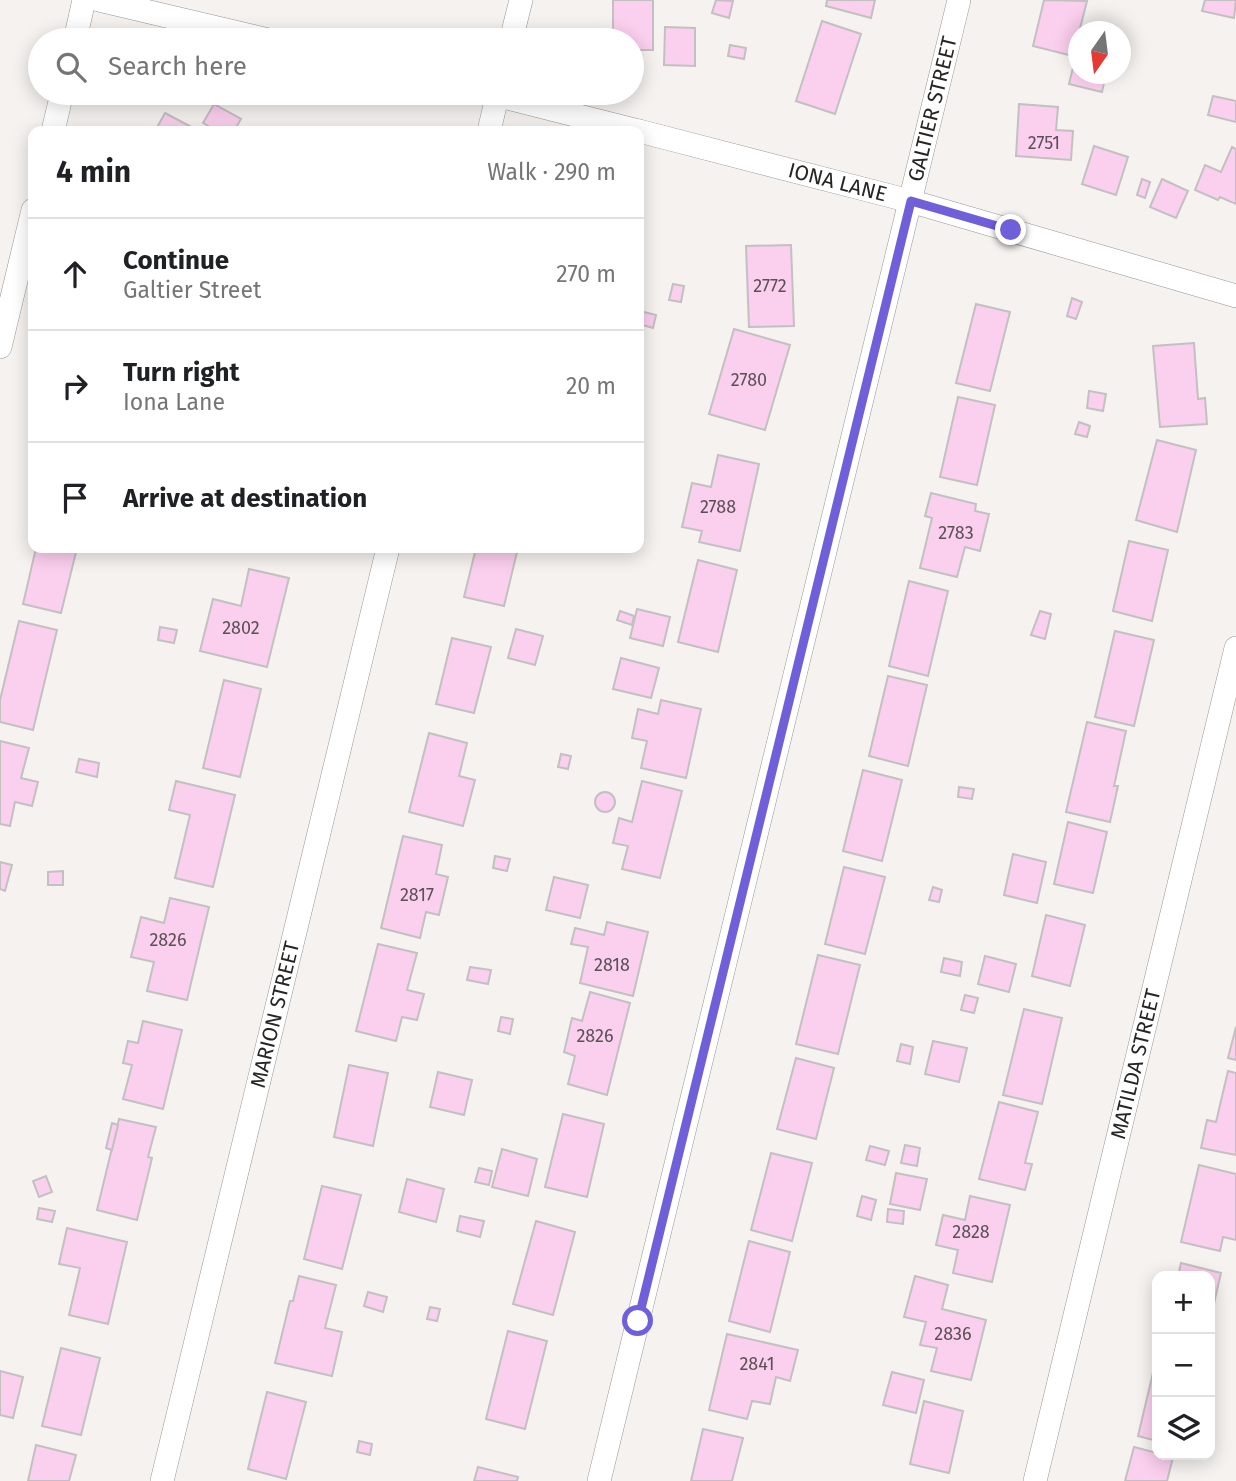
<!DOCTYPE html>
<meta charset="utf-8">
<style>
body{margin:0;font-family:"Fira Sans",sans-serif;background:#f2f2f2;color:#202124}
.controls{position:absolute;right:21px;bottom:21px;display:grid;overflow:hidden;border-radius:14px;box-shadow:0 4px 18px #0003}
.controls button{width:63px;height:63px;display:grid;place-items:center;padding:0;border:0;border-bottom:2px solid #e0e0e0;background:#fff;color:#202124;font:35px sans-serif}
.compass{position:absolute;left:1068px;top:21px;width:63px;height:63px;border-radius:50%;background:#fff;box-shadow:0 4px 18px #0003;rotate:194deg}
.stop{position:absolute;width:21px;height:21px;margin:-16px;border:5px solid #6f60da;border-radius:50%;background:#fff}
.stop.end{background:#6f60da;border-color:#fff;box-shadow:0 2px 7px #0008}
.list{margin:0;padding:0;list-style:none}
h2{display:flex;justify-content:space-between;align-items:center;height:91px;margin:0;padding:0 28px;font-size:30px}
h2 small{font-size:23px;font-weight:400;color:#757577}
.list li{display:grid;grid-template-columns:46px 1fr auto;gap:21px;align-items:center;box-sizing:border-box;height:112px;padding:0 28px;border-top:2px solid #e0e0e0}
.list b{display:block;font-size:26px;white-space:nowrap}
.list p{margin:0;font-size:23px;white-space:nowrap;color:#757577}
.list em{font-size:23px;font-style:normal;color:#757577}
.icon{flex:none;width:38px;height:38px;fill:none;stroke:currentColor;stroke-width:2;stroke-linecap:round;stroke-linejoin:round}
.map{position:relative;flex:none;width:1236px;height:1481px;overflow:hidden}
.search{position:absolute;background:#fff;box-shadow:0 4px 18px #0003;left:28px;top:28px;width:616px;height:77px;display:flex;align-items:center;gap:18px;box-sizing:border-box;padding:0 24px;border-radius:38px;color:#757577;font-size:26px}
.panel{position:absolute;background:#fff;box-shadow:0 4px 18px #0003;left:28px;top:126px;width:616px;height:427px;border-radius:14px}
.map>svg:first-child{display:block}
</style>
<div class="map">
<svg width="1236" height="1481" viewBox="0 0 1236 1481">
<rect width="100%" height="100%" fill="#f5f2ef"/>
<g fill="#fbcfee" stroke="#c3c0c2" stroke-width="2">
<path d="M613 0H653V50H632V40H613Z"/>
<path d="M716 0 733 1 729 18 712 13Z"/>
<path d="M827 0H875L871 18 826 6Z"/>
<path d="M1044 0 1087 1 1073 56 1033 46Z"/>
<path d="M1205 0H1236L1234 18 1202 11Z"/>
<path d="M822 21 861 34 835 114 796 101Z"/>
<path d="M665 27 695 28V66L664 65Z"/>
<path d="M730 45 746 48 744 59 728 56Z"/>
<path d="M1076 55H1078V74H1106L1102 92 1069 84Z"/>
<path d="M1213 96 1236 101V122L1208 115Z"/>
<path d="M214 104 241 119 234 131H217L203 123Z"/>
<path d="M1019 104 1058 107 1056 130 1073 131 1071 160 1016 156Z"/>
<path d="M165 113 199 131H155Z"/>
<path d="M1094 146 1128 157 1116 195 1082 184Z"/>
<path d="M1232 147 1236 149V204L1220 197 1218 200 1195 190 1205 165 1221 172Z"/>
<path d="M1142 179 1150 182 1145 198 1137 195Z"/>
<path d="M1162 179 1188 191 1176 218 1150 207Z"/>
<path d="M791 245 794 326 749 327 746 246Z"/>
<path d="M673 284 684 286 681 302 669 300Z"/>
<path d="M1072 298 1082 302 1076 319 1067 316Z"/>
<path d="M976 304 1010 312 990 391 956 383Z"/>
<path d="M640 311 656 315 653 328 639 324Z"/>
<path d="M734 329 790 345 765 430 709 414Z"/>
<path d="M1194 343 1198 399 1205 398 1207 424 1160 427 1153 346Z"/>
<path d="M1089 391 1106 394 1103 411 1087 408Z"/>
<path d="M958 397 995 405 977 485 940 477Z"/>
<path d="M1079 422 1090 426 1087 437 1075 434Z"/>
<path d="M1157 440 1196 450 1177 532 1136 520Z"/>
<path d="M718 455 759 464 740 551 699 542 702 531 682 527 692 483 711 487Z"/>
<path d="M931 493 976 504 975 511 989 514 980 551 965 547 957 577 920 568 932 518 925 516Z"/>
<path d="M1129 541 1168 550 1152 621 1113 611Z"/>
<path d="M36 548H77L61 613 23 604Z"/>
<path d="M476 548H518L504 606 464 597Z"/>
<path d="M698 560 737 570 718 652 678 642Z"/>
<path d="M249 569 289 578 267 667 200 651 213 599 241 606Z"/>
<path d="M909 581 948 591 928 676 889 666Z"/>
<path d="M637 609 670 617 663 646 630 638Z"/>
<path d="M620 611 634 616 632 625 617 620Z"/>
<path d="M1040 611 1051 614 1045 639 1031 635Z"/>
<path d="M19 621 57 630 33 730 0 722V700Z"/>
<path d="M160 627 177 630 174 643 158 640Z"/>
<path d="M516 629 543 636 535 665 508 658Z"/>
<path d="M1115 631 1154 640 1134 726 1095 717Z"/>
<path d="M452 638 491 647 474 713 436 704Z"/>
<path d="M621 658 659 668 651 698 613 689Z"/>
<path d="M888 676 927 685 908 766 869 756Z"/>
<path d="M224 680 261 689 240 777 203 768Z"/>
<path d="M661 700 701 709 686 778 641 768 647 741 632 738 638 709 658 714Z"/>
<path d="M1087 722 1126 731 1114 786H1118L1110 822 1066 812Z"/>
<path d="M429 733 467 743 459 776 475 780 463 826 409 812Z"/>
<path d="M0 741 29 748 21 778 38 782 32 806 15 802 10 826 0 824Z"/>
<path d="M561 754 571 756 568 769 558 767Z"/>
<path d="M79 759 99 763 97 777 76 772Z"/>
<path d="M863 770 902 780 882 861 843 851Z"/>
<path d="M176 781 235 795 213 887 175 878 190 815 169 810Z"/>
<path d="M642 781 682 791 660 878 622 869 628 846 613 843 619 818 632 822Z"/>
<path d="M959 787 974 789 972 799 958 797Z"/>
<circle cx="605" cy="802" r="10"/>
<path d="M1068 822 1107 832 1093 893 1054 884Z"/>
<path d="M403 836 442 845 436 874 448 877 439 915 426 912 420 938 381 928Z"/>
<path d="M1013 854 1046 862 1037 903 1004 895Z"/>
<path d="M495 856 510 859 507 871 493 868Z"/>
<path d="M0 862 12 865 5 891 0 889Z"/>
<path d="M844 867 885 877 865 954 825 944Z"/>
<path d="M63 871V885H48V872Z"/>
<path d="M554 877 588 885 580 918 546 910Z"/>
<path d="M933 887 942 890 939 902 929 900Z"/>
<path d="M170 898 209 907 187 1000 147 991 154 962 131 957 141 917 164 923Z"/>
<path d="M1046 915 1085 925 1070 986 1032 976Z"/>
<path d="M607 922 648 932 633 996 580 983 588 947 571 944 575 928 604 935Z"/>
<path d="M378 944 417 953 407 990 424 994 417 1020 402 1017 396 1041 356 1031Z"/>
<path d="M818 955 860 965 838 1054 796 1044Z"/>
<path d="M985 956 1016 964 1009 992 978 984Z"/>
<path d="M944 958 962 962 960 976 941 972Z"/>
<path d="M470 967 491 970 488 984 467 980Z"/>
<path d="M590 992 630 1003 607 1095 568 1084 575 1056 564 1052 572 1018 582 1021Z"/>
<path d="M965 995 978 998 974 1013 961 1010Z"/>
<path d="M1024 1009 1062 1018 1042 1104 1003 1095Z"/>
<path d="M501 1017 513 1019 510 1034 498 1031Z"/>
<path d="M143 1021 182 1030 163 1109 123 1099 132 1065 123 1063 128 1041 138 1043Z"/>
<path d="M1236 1027V1060L1228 1058Z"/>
<path d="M933 1041 967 1048 959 1082 925 1074Z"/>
<path d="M901 1044 913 1047 910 1064 897 1061Z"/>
<path d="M796 1058 834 1068 816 1139 777 1129Z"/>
<path d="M349 1065 388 1073 373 1146 334 1137Z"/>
<path d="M1228 1071 1236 1073V1155L1201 1148 1207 1120 1216 1122Z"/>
<path d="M438 1072 472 1080 464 1115 430 1107Z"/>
<path d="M999 1102 1038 1112 1025 1163 1032 1164 1025 1190 979 1179Z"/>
<path d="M563 1114 604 1124 587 1197 545 1187Z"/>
<path d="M119 1119 156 1127 148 1157 152 1158 137 1220 97 1210Z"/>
<path d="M112 1123 118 1125 112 1150 106 1148Z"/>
<path d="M905 1145 920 1148 917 1166 901 1163Z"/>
<path d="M870 1146 889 1151 885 1165 866 1160Z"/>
<path d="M502 1149 537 1159 528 1196 492 1187Z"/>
<path d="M771 1153 812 1163 792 1241 751 1230Z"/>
<path d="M1199 1165 1236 1174V1240L1223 1237 1220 1251 1181 1242Z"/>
<path d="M479 1168 492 1171 489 1185 475 1182Z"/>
<path d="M896 1173 927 1179 920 1210 890 1204Z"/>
<path d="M46 1176 52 1192 39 1197 33 1181Z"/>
<path d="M407 1179 444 1189 436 1222 399 1212Z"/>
<path d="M322 1186 361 1195 342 1269 304 1259Z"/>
<path d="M862 1196 876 1200 871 1220 857 1216Z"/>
<path d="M970 1196 1010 1205 992 1282 953 1273 958 1250 936 1245 943 1215 965 1220Z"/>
<path d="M39 1208 55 1211 52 1222 37 1219Z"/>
<path d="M888 1209 904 1211 903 1224 887 1222Z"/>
<path d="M460 1216 484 1221 480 1237 457 1231Z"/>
<path d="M536 1221 575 1232 553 1315 513 1304Z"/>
<path d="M67 1228 127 1242 108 1324 69 1315 80 1268 59 1264Z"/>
<path d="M749 1241 790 1252 770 1332 729 1321Z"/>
<path d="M1181 1263 1221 1273 1210 1321V1276H1178Z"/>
<path d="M299 1276 336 1285 325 1328 342 1332 332 1376 275 1363 290 1301H293Z"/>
<path d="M915 1276 948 1285 942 1309 986 1320 971 1380 931 1371 937 1348 920 1345 926 1322 904 1317Z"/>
<path d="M368 1292 387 1297 383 1312 364 1306Z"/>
<path d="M430 1307 440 1309 437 1321 427 1319Z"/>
<path d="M508 1331 547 1341 525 1429 486 1419Z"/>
<path d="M727 1334 798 1350 790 1381 776 1377 770 1404 752 1401 747 1419 709 1410Z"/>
<path d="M61 1348 100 1358 81 1435 42 1426Z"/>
<path d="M1157 1356V1441L1138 1436Z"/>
<path d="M0 1371 23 1377 13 1418 0 1415Z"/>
<path d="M892 1372 924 1380 916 1413 883 1405Z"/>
<path d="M267 1392 306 1402 286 1479 248 1469Z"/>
<path d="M924 1401 963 1411 949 1473 910 1464Z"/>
<path d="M703 1429 743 1438 732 1481H691Z"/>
<path d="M359 1441 372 1444 370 1455 357 1452Z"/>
<path d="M36 1445 76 1455 69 1481H28Z"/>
<path d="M1134 1447 1157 1453V1455L1173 1457 1167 1481H1125Z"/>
<path d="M478 1467 518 1477 517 1481H474Z"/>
</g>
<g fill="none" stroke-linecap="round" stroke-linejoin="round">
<defs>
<g id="minor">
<path d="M99 0 268 40"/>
<path d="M75 40 84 0"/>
<path d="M511 40 521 0"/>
<path d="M488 93 638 131"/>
<path d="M53 131 62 93"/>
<path d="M489 131 498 93"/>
<path id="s1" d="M639 131 910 201 1236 296"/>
<path d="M0 347 33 210"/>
<path id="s2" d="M162 1481 388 548"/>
<path id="s3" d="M599 1481 959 0"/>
<path id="s4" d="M1035 1481 1236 648"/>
</g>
</defs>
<use href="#minor" stroke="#999694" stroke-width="24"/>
<use href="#minor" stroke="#fff" stroke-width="23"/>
</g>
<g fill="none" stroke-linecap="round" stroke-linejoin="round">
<path stroke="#6f60da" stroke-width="9" d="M638 1321 911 201 1011 230"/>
</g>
<g text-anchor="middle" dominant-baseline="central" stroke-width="5" stroke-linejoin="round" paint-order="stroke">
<g font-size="18" fill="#5b5056">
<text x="1044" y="143">2751</text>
<text x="770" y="286">2772</text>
<text x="749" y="380">2780</text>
<text x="718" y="507">2788</text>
<text x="956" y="533">2783</text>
<text x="241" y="628">2802</text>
<text x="417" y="895">2817</text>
<text x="168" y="940">2826</text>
<text x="612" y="965">2818</text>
<text x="595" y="1036">2826</text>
<text x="971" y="1232">2828</text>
<text x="953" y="1334">2836</text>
<text x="757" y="1364">2841</text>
</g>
<g font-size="21" fill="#262524" stroke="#fff">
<text stroke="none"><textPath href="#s3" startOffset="1412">GALTIER STREET</textPath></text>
<text stroke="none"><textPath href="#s1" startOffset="205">IONA LANE</textPath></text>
<text stroke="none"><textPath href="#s2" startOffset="480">MARION STREET</textPath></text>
<text stroke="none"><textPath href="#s4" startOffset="429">MATILDA STREET</textPath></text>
</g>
</g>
</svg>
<div class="controls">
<button>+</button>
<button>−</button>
<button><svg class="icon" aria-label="layers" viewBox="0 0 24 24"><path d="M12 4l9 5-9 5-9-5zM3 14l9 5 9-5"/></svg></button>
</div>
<svg class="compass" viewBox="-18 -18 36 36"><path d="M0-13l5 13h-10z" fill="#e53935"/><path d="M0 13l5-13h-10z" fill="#757577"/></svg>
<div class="stop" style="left:638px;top:1321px"></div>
<div class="stop end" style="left:1011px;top:230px"></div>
<div class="search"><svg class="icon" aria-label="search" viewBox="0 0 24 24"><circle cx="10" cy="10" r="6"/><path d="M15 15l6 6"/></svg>Search here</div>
<section class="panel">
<h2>4 min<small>Walk · 290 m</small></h2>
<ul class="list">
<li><svg class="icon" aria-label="ahead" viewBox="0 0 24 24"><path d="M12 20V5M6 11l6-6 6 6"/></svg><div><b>Continue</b><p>Galtier Street</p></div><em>270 m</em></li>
<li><svg class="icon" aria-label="right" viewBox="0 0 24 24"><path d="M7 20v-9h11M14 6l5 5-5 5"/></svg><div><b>Turn right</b><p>Iona Lane</p></div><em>20 m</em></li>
<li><svg class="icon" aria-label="arrive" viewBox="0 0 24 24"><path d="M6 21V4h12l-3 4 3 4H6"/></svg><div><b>Arrive at destination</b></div></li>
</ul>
</section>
</div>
